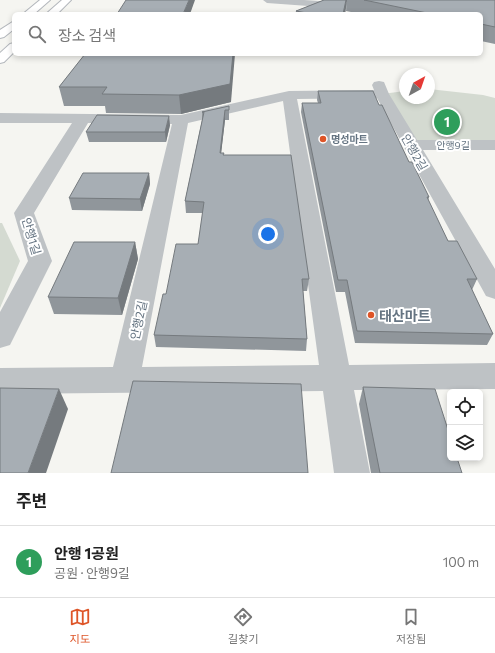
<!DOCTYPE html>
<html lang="ko">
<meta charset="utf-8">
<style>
body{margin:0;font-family:Commissioner,"Noto Sans KR",sans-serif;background:#f2f2f2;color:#222}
.controls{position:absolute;right:12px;bottom:12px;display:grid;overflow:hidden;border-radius:6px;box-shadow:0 2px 6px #0003}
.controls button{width:36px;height:36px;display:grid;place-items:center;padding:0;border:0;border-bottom:1px solid #e0e0e0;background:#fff;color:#222;font:20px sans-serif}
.compass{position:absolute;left:399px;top:68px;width:36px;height:36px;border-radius:50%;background:#fff;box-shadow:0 2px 6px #0003;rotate:40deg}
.you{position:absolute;left:268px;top:234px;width:14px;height:14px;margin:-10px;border:3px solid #fff;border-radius:50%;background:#1a73e8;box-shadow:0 0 0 6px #1a73e833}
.badge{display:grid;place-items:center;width:26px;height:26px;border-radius:50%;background:#de5528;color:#fff;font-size:13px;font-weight:700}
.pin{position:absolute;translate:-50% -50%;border:2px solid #fff;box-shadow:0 1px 4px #0006}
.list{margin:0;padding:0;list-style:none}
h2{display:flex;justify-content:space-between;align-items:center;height:52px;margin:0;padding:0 16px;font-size:17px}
h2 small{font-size:13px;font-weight:400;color:#767676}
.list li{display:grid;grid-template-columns:26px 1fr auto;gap:12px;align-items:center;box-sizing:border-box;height:72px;padding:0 16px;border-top:1px solid #e0e0e0}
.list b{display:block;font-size:15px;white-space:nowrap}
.list p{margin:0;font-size:13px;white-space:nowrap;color:#767676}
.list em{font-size:13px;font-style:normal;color:#767676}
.icon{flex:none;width:22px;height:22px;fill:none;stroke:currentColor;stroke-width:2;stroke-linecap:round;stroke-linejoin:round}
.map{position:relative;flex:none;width:495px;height:473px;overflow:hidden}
.search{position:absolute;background:#fff;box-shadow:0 2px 6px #0003;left:12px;right:12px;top:12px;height:44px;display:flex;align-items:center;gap:10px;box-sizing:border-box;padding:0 14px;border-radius:6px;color:#767676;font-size:15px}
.sheet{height:124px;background:#fff}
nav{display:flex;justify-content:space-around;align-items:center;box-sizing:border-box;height:56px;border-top:1px solid #e0e0e0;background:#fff;font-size:11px;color:#767676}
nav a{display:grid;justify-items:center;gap:2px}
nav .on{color:#de5528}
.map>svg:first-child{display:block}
</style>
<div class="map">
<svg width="495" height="473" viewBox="0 0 495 473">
<rect width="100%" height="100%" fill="#f5f5f1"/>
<g fill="#d4dad1">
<path d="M429 89 483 95 495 98V145H411L382 94 405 91V98H429Z"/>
<path d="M0 223H2L20 261 0 308Z"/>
</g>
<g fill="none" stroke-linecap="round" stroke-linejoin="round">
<defs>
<g id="secondary">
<path d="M40 0H50L34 14H23Z"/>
<path d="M62 0H71L57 14H46Z"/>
<path d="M14 21V29L4 37 0 38V30Z"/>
<path d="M14 43V52L4 62 0 63V53L10 44Z"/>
</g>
</defs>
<use href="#secondary" stroke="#b3b7bc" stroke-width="2"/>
<g fill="#bec2c5" fill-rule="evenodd">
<path d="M263 0H304L378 5 390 2V0H398L399 3 398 5 378 11 267 3Z"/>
<path d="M379 81 384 82 389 94 417 140H495V150H423L495 269V299L486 296 377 98 297 99 349 365 495 363V389L354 390 370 473H334L323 391 0 394V368L113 367 172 124 88 123 34 213 52 261 10 345 0 348V312L28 261 14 213 72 123H0V113L181 115 289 91 374 90 372 85 374 82ZM283 101 319 365 142 367 188 123Z"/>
</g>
<use href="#secondary" fill="#fff" fill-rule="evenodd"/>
</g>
<g fill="#90969b">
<path d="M324 0H347L345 14H295L296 11Z"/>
<path d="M347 0H495V44L481 41V14H361L346 11Z"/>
<path d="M85 54 231 102 181 114 106 113 105 106H64L59 87Z"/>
<path d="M318 91 379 105 409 162 429 197 428 201 448 241 477 279 472 290 493 334 487 345 355 343 345 292H336L301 112 302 103H318L317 100Z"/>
<path d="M229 106V120H225L221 153 224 155 309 279 307 291H303L307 339 306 351 156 347 154 335 166 294 198 244 203 213H186L185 201 202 120V112Z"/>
<path d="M170 125 166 142H89L86 132Z"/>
<path d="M149 173 150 184 142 211 72 210 69 198Z"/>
<path d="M135 242 138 259 122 315 54 314 48 297Z"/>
<path d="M363 387 462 473H371L359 404Z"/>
</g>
<g fill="#757a7e">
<path d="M189 0H195L190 14H183Z"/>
<path d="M346 0H347L345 14H343Z"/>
<path d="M233 54H235L231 102 181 114 179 95Z"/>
<path d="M225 110V120L220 163V153Z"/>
<path d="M169 116 170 125 166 142 165 132Z"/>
<path d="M149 173 150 184 142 211 140 199Z"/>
<path d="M135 242 138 259 122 315 118 298Z"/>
<path d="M59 389 68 409 46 473H28Z"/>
</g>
<g fill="#a7aeb4" stroke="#757a7e">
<path d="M126 0H189L183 14H117Z"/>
<path d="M324 0H346L343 14H312L296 11Z"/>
<path d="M364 0H495V27L481 24V14H432Z"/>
<path d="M85 54H233L230 84 179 95 102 94 107 87H59Z"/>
<path d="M318 91H373L379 105H382L409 162H412L429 197H427L448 241H457L477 279H467L493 334 357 331 347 280H338L302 103H321Z"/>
<path d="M229 106V110H225L220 153H224L223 155H291L309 279H302L307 339 154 335 163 294H166L176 244H198L204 202 185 201 204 112H202Z"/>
<path d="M97 115 169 116 165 132H86Z"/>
<path d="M83 173H149L140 199 69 198Z"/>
<path d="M74 242H135L118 298 48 297Z"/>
<path d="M133 381 301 384 308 473H111Z"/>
<path d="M363 387 435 389 450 436V458H457L462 473H380Z"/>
<path d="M0 388 59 389 28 473H0Z"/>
</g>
<g fill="#de5528" stroke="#fff" stroke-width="1.5">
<circle cx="323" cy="139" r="4"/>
<circle cx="371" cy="315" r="4"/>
</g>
<g text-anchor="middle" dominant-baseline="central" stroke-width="4" stroke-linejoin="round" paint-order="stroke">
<g font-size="10" font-weight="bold" fill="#657482" stroke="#fff" text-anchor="start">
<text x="331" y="139">명성마트</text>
</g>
<g font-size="10" fill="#657482" stroke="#fff">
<text x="453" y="145">안행9길</text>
</g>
<g font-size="12" fill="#657482" stroke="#fff">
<text transform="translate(415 152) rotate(60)">안행2길</text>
<text transform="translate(32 236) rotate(73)">안행1길</text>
<text transform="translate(138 320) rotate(-78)">안행2길</text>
</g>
<g font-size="14" font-weight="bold" fill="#657482" stroke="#fff" text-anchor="start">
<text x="379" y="315">태산마트</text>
</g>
</g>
</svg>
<div class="controls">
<button><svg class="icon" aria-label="locate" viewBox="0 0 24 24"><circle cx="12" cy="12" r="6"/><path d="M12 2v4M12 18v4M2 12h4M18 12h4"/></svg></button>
<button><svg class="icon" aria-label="layers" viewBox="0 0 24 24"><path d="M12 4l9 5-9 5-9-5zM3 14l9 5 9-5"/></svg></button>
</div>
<svg class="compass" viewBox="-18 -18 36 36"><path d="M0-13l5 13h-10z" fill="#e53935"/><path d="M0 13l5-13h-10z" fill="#767676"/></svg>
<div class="you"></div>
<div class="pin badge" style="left:447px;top:122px;background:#2e9e5b">1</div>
<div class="search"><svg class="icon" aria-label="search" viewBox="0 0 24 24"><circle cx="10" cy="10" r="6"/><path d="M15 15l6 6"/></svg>장소 검색</div>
</div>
<section class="sheet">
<h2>주변<small></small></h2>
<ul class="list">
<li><span class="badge" style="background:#2e9e5b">1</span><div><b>안행 1공원</b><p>공원 · 안행9길</p></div><em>100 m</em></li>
</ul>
</section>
<nav>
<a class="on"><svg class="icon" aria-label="map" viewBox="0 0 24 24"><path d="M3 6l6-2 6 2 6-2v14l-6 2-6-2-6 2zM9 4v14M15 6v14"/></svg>지도</a>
<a><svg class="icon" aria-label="directions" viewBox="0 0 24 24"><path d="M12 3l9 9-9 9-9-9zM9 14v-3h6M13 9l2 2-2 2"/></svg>길찾기</a>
<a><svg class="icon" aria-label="saved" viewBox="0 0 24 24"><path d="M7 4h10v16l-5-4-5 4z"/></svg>저장됨</a>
</nav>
